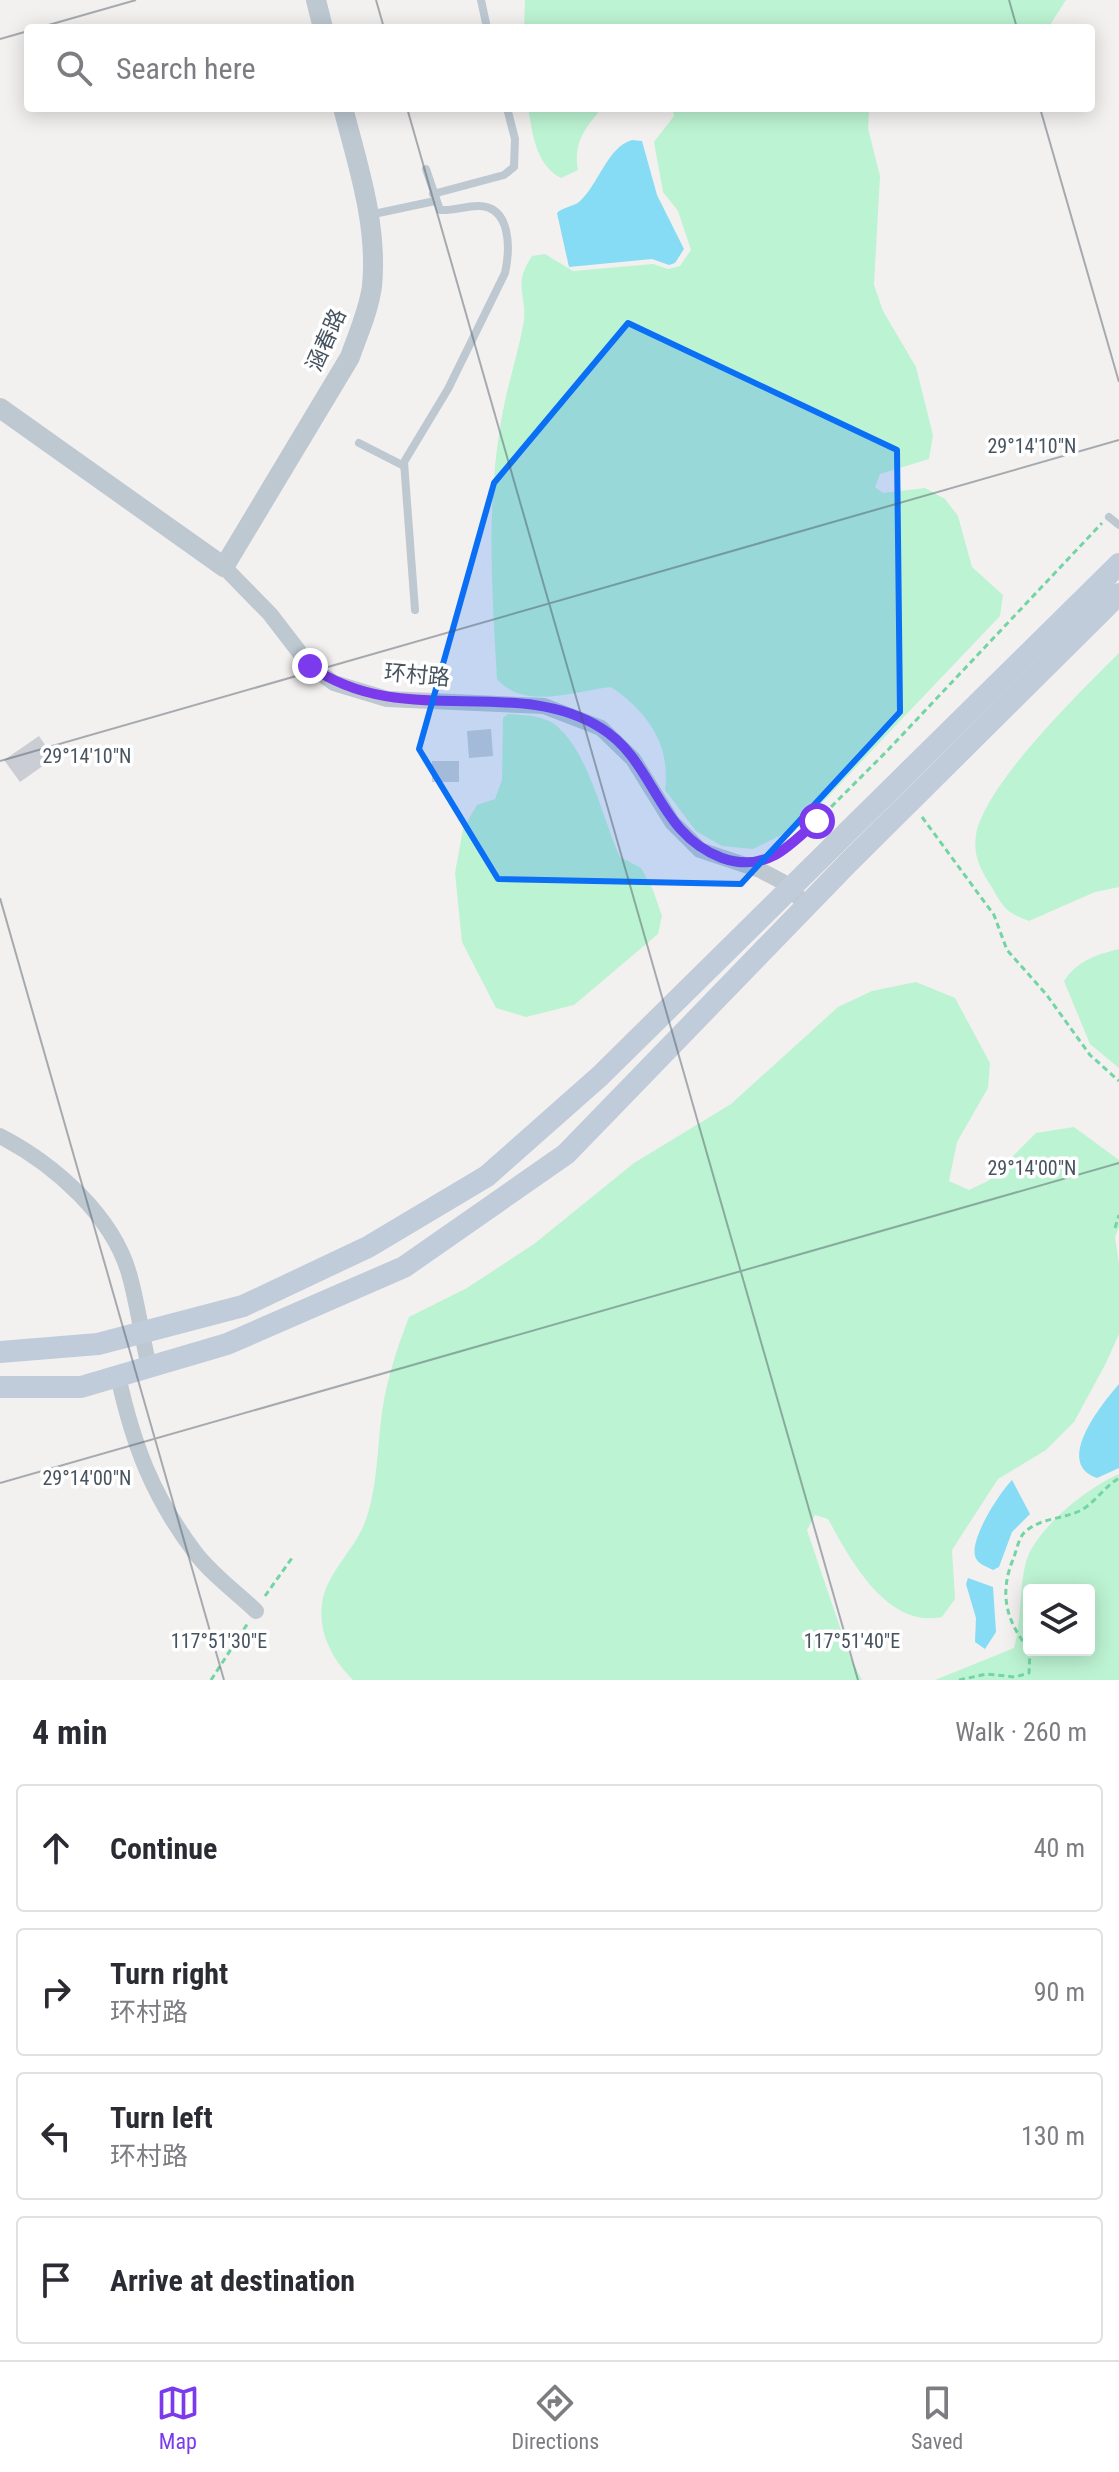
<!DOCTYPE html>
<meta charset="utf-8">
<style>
body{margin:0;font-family:"Roboto Condensed","Noto Sans SC",sans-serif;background:#f7f7f7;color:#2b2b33}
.controls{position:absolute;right:24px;bottom:24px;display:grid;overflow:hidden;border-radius:8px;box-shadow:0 4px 20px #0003}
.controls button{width:72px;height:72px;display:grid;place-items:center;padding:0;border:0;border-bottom:2px solid #e1e1e2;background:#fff;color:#2b2b33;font:40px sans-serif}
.stop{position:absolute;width:24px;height:24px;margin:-18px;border:6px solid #7c3aed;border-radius:50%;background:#fff}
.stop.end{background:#7c3aed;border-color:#fff;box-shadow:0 2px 8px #0008}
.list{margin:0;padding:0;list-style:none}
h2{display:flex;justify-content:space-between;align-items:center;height:104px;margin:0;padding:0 32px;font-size:34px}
h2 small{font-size:26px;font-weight:400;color:#7c7c81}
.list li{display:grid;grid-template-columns:52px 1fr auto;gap:24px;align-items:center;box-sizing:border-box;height:128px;margin:0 16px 16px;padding:0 16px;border:2px solid #e1e1e2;border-radius:8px}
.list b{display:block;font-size:30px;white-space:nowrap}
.list p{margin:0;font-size:26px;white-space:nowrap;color:#7c7c81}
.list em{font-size:26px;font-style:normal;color:#7c7c81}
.icon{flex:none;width:44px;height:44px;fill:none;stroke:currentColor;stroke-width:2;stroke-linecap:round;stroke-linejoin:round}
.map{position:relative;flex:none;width:1119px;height:1680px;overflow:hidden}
.search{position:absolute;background:#fff;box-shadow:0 4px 20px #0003;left:24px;right:24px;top:24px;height:88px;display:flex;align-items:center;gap:20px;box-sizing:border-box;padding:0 28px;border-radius:8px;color:#7c7c81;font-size:30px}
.sheet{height:680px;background:#fff}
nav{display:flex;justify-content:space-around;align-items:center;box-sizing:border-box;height:112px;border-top:2px solid #e1e1e2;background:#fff;font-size:22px;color:#7c7c81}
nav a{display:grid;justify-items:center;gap:4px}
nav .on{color:#7c3aed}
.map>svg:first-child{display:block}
</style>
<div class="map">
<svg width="1119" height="1680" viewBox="0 0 1119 1680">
<rect width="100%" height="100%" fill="#f3f0f0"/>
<g fill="#bcf3d2" fill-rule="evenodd">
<path d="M525 0H1066L1048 28H524Z"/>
<path d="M528 108H602C585 128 573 143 578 170L561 178C535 164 533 134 528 108Z"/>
<path d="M672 108H879L869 112 868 128 880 176 874 285 883 311 916 367 933 435 929 459 880 474 875 487 883 493 925 488 945 499 958 516 972 567 1003 595 1000 616 800 826 753 849 722 846 696 831 665 790C671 745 648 712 611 687 575 691 524 711 497 679 492 593 486 507 501 422 506 389 517 358 523 326 529 296 511 287 532 256L545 254 573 271 653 264 668 269 680 266 691 250 678 211 663 192 654 142 674 116Z"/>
<path d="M1119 653V887L1095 892 1029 921C1005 912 1004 908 991 886 980 869 973 855 976 835 984 785 1082 690 1119 653Z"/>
<path d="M508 714C523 715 538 715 551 722 587 744 603 821 620 857L641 868 653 890 662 916 658 934 574 1005 526 1017 496 1008 462 942 455 873 463 829 477 805 495 799 502 780 503 718Z"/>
<path d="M1119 949V1068L1090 1044 1064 981C1078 960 1096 955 1119 949Z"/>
<path d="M916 982 955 998 990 1063 988 1088 957 1142 949 1181 969 1190 988 1181 1036 1133 1074 1127 1119 1160V1227L1115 1237 1119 1264V1334L1106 1363 1074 1422 1046 1450 998 1479 952 1550 955 1599 942 1617C887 1629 850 1559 828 1519L815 1515 807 1530 850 1657 862 1680H353C333 1660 318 1634 322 1603 327 1572 354 1551 365 1522 378 1487 377 1448 382 1412 387 1379 397 1348 409 1317L467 1288 534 1244 634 1163 731 1104 838 1007 872 991Z"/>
<path d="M1119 1474V1680H935L1014 1648C1022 1619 1019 1587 1026 1562 1036 1528 1087 1488 1119 1474ZM1029 1590H1089V1650H1029Z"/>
</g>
<g fill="#86dcf4">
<path d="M632 140 642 141 657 195 684 249 675 263 669 265 652 259 569 267 557 213C563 207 572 207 579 202 598 186 607 147 632 140Z"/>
<path d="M1119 1384V1468L1097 1478C1053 1463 1102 1404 1119 1384Z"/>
<path d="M1012 1480 1030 1514 1012 1532 999 1567 993 1570C988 1567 980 1565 977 1560 965 1545 1000 1492 1012 1480Z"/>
<path d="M968 1578 993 1587 996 1632 985 1649 975 1642 976 1618 966 1584Z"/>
</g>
<g fill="#cacdd3">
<path d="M491 729 493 756 469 758 467 731Z"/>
<path d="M39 736 54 758 20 782 4 760Z"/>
<rect x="432" y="761" width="27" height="21"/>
</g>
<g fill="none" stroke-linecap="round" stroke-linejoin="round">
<g stroke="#71d5a4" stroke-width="3" stroke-dasharray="6 4" stroke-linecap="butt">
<path d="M922 817 994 915 1007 950 1046 994 1090 1055 1119 1081"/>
<path d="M769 857 817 821 887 751 1102 523"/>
<path d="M1115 1228 1119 1215"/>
<path d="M265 1596 292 1558"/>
<path d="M1029 1649C1005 1620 999 1592 1014 1557 1016 1551 1019 1539 1023 1534 1039 1516 1069 1520 1086 1507 1098 1498 1106 1486 1119 1478"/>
<path d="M211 1680 248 1623"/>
<path d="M959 1680 987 1674 1015 1677 1029 1673 1030 1650"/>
</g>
<g stroke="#bdc8d1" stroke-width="8">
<path d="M481 0 487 28"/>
<path d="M433 194 504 175 514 167 515 139 507 108"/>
<path d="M369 215 435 201"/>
<path d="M359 443 404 466"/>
<path d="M1109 517 1119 525"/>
<path d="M415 610 404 462 448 389 505 273C510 250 512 206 478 206 465 206 453 211 440 210L426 169"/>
</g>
<g stroke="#bdc8d1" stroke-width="16">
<path d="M224 567 270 614 310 666 334 683 387 699 544 706 601 728 633 759 672 822 700 850 760 870 781 881 807 905"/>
<path d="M0 1136C54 1164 114 1216 130 1277 138 1307 142 1337 149 1367"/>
<path d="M118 1376C133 1444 152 1495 194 1551 210 1573 236 1592 256 1611"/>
</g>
<g stroke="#bdc8d1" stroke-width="20">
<path d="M316 0 323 28"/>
<path d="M0 408 224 567 350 357C358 334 369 310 372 286 378 226 358 165 343 108"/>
</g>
<g stroke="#c0ccd9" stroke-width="22">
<path d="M0 1352 98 1344 243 1306 368 1247 487 1176 600 1076 1119 564"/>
<path d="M0 1387H81L227 1344 404 1267 566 1154 848 863 1119 594"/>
</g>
</g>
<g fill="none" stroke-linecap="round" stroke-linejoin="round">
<path stroke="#7c3aed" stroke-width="10" d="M310 666C402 731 515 674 601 728 655 761 657 834 722 858 739 864 758 864 775 855 790 847 804 832 817 821"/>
</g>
<path fill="#0a6ff4" fill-opacity="0.2" stroke="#0a6ff4" stroke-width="6" stroke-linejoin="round" d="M628 323 897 450 900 712 741 884 498 879 419 749 494 483Z"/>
<path fill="none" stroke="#475460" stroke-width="2" stroke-opacity="0.45" d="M376 0 384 28M1009 0 1017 28M38 28 136 0M0 39 28 31M407 108 858 1680M1040 108 1119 382M0 761 1119 440M0 898 224 1680M0 1483 1119 1163"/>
<g text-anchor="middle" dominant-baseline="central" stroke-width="7" stroke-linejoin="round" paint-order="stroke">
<g font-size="22" fill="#475460" stroke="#fff">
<text transform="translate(326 340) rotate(-66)">涵春路</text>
<text transform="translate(417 675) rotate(5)">环村路</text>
</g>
</g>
<g font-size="20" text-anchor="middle" fill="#475460" stroke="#fff" stroke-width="7" stroke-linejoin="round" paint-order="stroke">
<text x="1032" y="453">29°14'10"N</text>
<text x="87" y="763">29°14'10"N</text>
<text x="1032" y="1175">29°14'00"N</text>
<text x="87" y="1485">29°14'00"N</text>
<text x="219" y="1648">117°51'30"E</text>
<text x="852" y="1648">117°51'40"E</text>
</g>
</svg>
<div class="controls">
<button><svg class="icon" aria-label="layers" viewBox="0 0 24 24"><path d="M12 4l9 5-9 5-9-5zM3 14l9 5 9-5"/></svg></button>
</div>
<div class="stop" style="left:817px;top:821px"></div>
<div class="stop end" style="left:310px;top:666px"></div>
<div class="search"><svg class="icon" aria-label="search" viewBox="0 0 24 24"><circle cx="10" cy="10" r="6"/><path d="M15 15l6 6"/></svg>Search here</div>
</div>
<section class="sheet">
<h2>4 min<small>Walk · 260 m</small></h2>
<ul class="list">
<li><svg class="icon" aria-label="ahead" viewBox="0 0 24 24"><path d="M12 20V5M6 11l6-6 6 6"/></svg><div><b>Continue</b></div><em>40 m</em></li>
<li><svg class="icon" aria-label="right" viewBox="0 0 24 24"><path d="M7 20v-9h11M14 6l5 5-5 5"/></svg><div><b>Turn right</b><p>环村路</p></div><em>90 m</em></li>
<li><svg class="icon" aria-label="left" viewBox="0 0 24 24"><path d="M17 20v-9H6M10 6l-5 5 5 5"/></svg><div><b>Turn left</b><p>环村路</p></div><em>130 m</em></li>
<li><svg class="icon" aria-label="arrive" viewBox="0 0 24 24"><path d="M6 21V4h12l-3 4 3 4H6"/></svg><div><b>Arrive at destination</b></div></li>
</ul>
</section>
<nav>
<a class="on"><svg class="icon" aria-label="map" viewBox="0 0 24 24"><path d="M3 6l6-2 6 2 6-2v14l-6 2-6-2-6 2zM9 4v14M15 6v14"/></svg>Map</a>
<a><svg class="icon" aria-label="directions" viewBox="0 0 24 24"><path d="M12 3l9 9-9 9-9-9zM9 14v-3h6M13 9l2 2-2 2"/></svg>Directions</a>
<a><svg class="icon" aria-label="saved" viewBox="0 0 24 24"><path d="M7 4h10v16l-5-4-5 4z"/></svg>Saved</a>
</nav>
